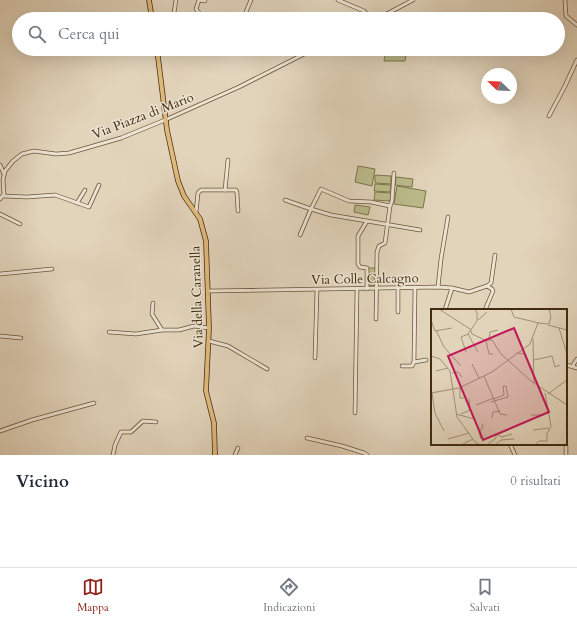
<!DOCTYPE html>
<html lang="it">
<style>
body{margin:0;font-family:Cardo,serif;background:#f6f6f7;color:#1f2937}
.compass{position:absolute;left:481px;top:68px;width:36px;height:36px;border-radius:50%;background:#fff;box-shadow:0 4px 16px #0002;rotate:293deg}
.list{margin:0;padding:0;list-style:none}
h2{display:flex;justify-content:space-between;align-items:center;height:52px;margin:0;padding:0 16px;font-size:17px}
h2 small{font-size:13px;font-weight:400;color:#747a83}
.icon{flex:none;width:22px;height:22px;fill:none;stroke:currentColor;stroke-width:2;stroke-linecap:round;stroke-linejoin:round}
.map{position:relative;flex:none;width:577px;height:455px;overflow:hidden}
.search{position:absolute;background:#fff;box-shadow:0 4px 16px #0002;left:12px;right:12px;top:12px;height:44px;display:flex;align-items:center;gap:10px;box-sizing:border-box;padding:0 14px;border-radius:22px;color:#747a83;font-size:15px}
.sheet{height:112px;background:#fff}
nav{display:flex;justify-content:space-around;align-items:center;box-sizing:border-box;height:56px;border-top:1px solid #e0e1e3;background:#fff;font-size:11px;color:#747a83}
nav a{display:grid;justify-items:center;gap:2px}
nav .on{color:#8f2418}
.map>svg:first-child{display:block}
</style>
<div class="map">
<svg width="577" height="455" viewBox="0 0 577 455">
<rect width="100%" height="100%" fill="#e2d4bb"/>
<filter id="stains"><feTurbulence type="fractalNoise" baseFrequency=".005" numOctaves="4"/><feColorMatrix values="0 0 0 0 .2 0 0 0 0 .09 0 0 0 0 .02 0 0 0 .5 -.17"/></filter>
<radialGradient id="worn" r=".72"><stop offset=".6" stop-color="#630" stop-opacity="0"/><stop offset="1" stop-color="#630" stop-opacity=".3"/></radialGradient>
<g fill="#babb8b" stroke="#7e744c">
<path d="M386 49H407L405 61H384Z"/>
<path d="M358 166 375 169 372 186 355 182Z"/>
<path d="M375 175 391 176V184L375 183Z"/>
<path d="M396 177 413 179 412 187 395 185Z"/>
<path d="M375 184 391 185 390 192 374 191Z"/>
<path d="M397 186 426 191 423 208 394 204Z"/>
<path d="M375 192 391 193 390 201 374 200Z"/>
<path d="M355 205 370 207 368 215 354 212Z"/>
<path d="M368 268H376L375 286 368 285Z"/>
</g>
<g fill="none" stroke-linecap="round" stroke-linejoin="round">
<defs>
<g id="minor">
<path d="M199 0 205 1"/>
<path d="M338 0 364 11 371 19"/>
<path d="M565 0 566 16 577 25"/>
<path d="M173 19 176 0"/>
<path d="M197 19 199 13 196 9 199 0"/>
<path d="M243 19 251 0"/>
<path d="M377 19 413 0"/>
<path d="M549 116 565 86 577 60"/>
<path d="M0 165 4 174"/>
<path d="M225 190 228 160"/>
<path d="M4 196 27 197 55 195 89 207 99 185"/>
<path d="M0 199 4 194 3 180 5 171 13 161 22 154 34 151 56 154 69 153 121 138 165 120 239 87 314 49"/>
<path d="M285 200 311 209 300 235"/>
<path d="M77 203 85 190"/>
<path d="M390 206 392 201 394 173"/>
<path d="M196 212 198 193 201 190H236L237 193 238 211"/>
<path d="M0 214 20 224"/>
<path d="M367 221 420 230"/>
<path d="M0 274 52 269"/>
<path d="M438 287 441 259 448 217"/>
<path d="M367 289V268L360 267 358 264V236L367 221 331 215 311 209 321 189 349 201 371 202 390 206 385 243 379 246 377 252 376 319"/>
<path d="M208 291 438 287 452 288 469 292 487 286 491 283 495 255"/>
<path d="M153 303 152 314 162 330"/>
<path d="M445 310 452 288"/>
<path d="M485 310 493 291 492 289 487 286"/>
<path d="M398 312V288"/>
<path d="M109 332 136 334 162 330H179L194 326 209 328"/>
<path d="M0 336 21 338"/>
<path d="M209 341 228 346 267 369"/>
<path d="M315 358 317 290"/>
<path d="M577 359 573 365 574 367 577 368"/>
<path d="M414 362 415 287"/>
<path d="M566 365 574 367"/>
<path d="M402 366H412L414 362 426 360"/>
<path d="M355 413 357 290"/>
<path d="M0 431 32 420 94 403"/>
<path d="M307 438 342 446 364 453 367 455"/>
<path d="M510 444 515 455"/>
<path d="M566 446V455"/>
<path d="M113 455 115 445 121 432H131L143 421 156 422"/>
<path d="M235 455 238 448"/>
</g>
<g id="major">
<path d="M149 0 152 19"/>
<path d="M157 49 167 130 178 181 184 196 200 219 206 241 209 328 206 391 214 423 215 455"/>
</g>
</defs>
<use href="#minor" stroke="#6a5639" stroke-width="4.5"/>
<use href="#major" stroke="#422c0e" stroke-width="5.5"/>
<use href="#minor" stroke="#ece3d3" stroke-width="3"/>
<use href="#major" stroke="#e1ba7e" stroke-width="4"/>
</g>
<g text-anchor="middle" dominant-baseline="central" stroke-width="3" stroke-linejoin="round" paint-order="stroke">
<g font-size="13" fill="#422c0e" stroke="#ece3d3">
<text transform="translate(143 116) rotate(-21)">Via Piazza di Mario</text>
<text transform="translate(365 279) rotate(-1)">Via Colle Calcagno</text>
<text transform="translate(197 297) rotate(-92)">Via della Caranella</text>
</g>
</g>
<g transform="translate(431 309)">
<rect width="136" height="136" fill="#e2d4bb"/>
<path fill="none" stroke="#a29176" stroke-width="1" d="M8 0 39 20 41 25 54 31H61L70 45 100 72 136 96M80 0 83 8 108 14M0 11 4 22 21 19M47 11 56 3M117 16 136 21M128 19 136 45M5 21 13 38 30 57M37 25 47 43M58 30 59 23 67 21M102 30 103 74M55 32 58 45H62M35 43 30 28 37 25 46 12V3L43 0M86 44 94 45 95 49M0 47 9 50 19 62 26 108 44 133 49 136M103 51 121 47 124 58 129 56M41 55 48 69M5 62 17 59M21 64 27 63 31 68M53 67 69 105 76 106M29 79V89H33M0 84 28 79 61 63 99 35 107 14 118 15 120 8 118 0M1 84 4 104 13 122M117 85 136 71M60 93 77 88 75 77H72L73 86 63 90M45 96 63 89M25 105 43 110M30 105 39 101 38 90M100 106H112L118 101M61 109 62 103 69 102M102 121 118 119M17 130 38 124M50 130 48 123 52 118 51 115M30 136 42 130M56 136 65 129V125L71 128 81 125M64 136 70 131 83 130M104 136 108 132H116V125L120 117 114 84"/>
<path fill="#c2185b" fill-opacity="0.15" stroke="#c2185b" stroke-width="2" d="M83 19 118 103 52 131 17 47Z"/>
<rect width="136" height="136" fill="none" stroke="#422c0e" stroke-width="2"/>
</g>
<rect width="100%" height="100%" filter="url(#stains)"/>
<rect width="100%" height="100%" fill="url(#worn)"/>
</svg>
<svg class="compass" viewBox="-18 -18 36 36"><path d="M0-13l5 13h-10z" fill="#e53935"/><path d="M0 13l5-13h-10z" fill="#747a83"/></svg>
<div class="search"><svg class="icon" aria-label="search" viewBox="0 0 24 24"><circle cx="10" cy="10" r="6"/><path d="M15 15l6 6"/></svg>Cerca qui</div>
</div>
<section class="sheet">
<h2>Vicino<small>0 risultati</small></h2>
<ul class="list">
</ul>
</section>
<nav>
<a class="on"><svg class="icon" aria-label="map" viewBox="0 0 24 24"><path d="M3 6l6-2 6 2 6-2v14l-6 2-6-2-6 2zM9 4v14M15 6v14"/></svg>Mappa</a>
<a><svg class="icon" aria-label="directions" viewBox="0 0 24 24"><path d="M12 3l9 9-9 9-9-9zM9 14v-3h6M13 9l2 2-2 2"/></svg>Indicazioni</a>
<a><svg class="icon" aria-label="saved" viewBox="0 0 24 24"><path d="M7 4h10v16l-5-4-5 4z"/></svg>Salvati</a>
</nav>
